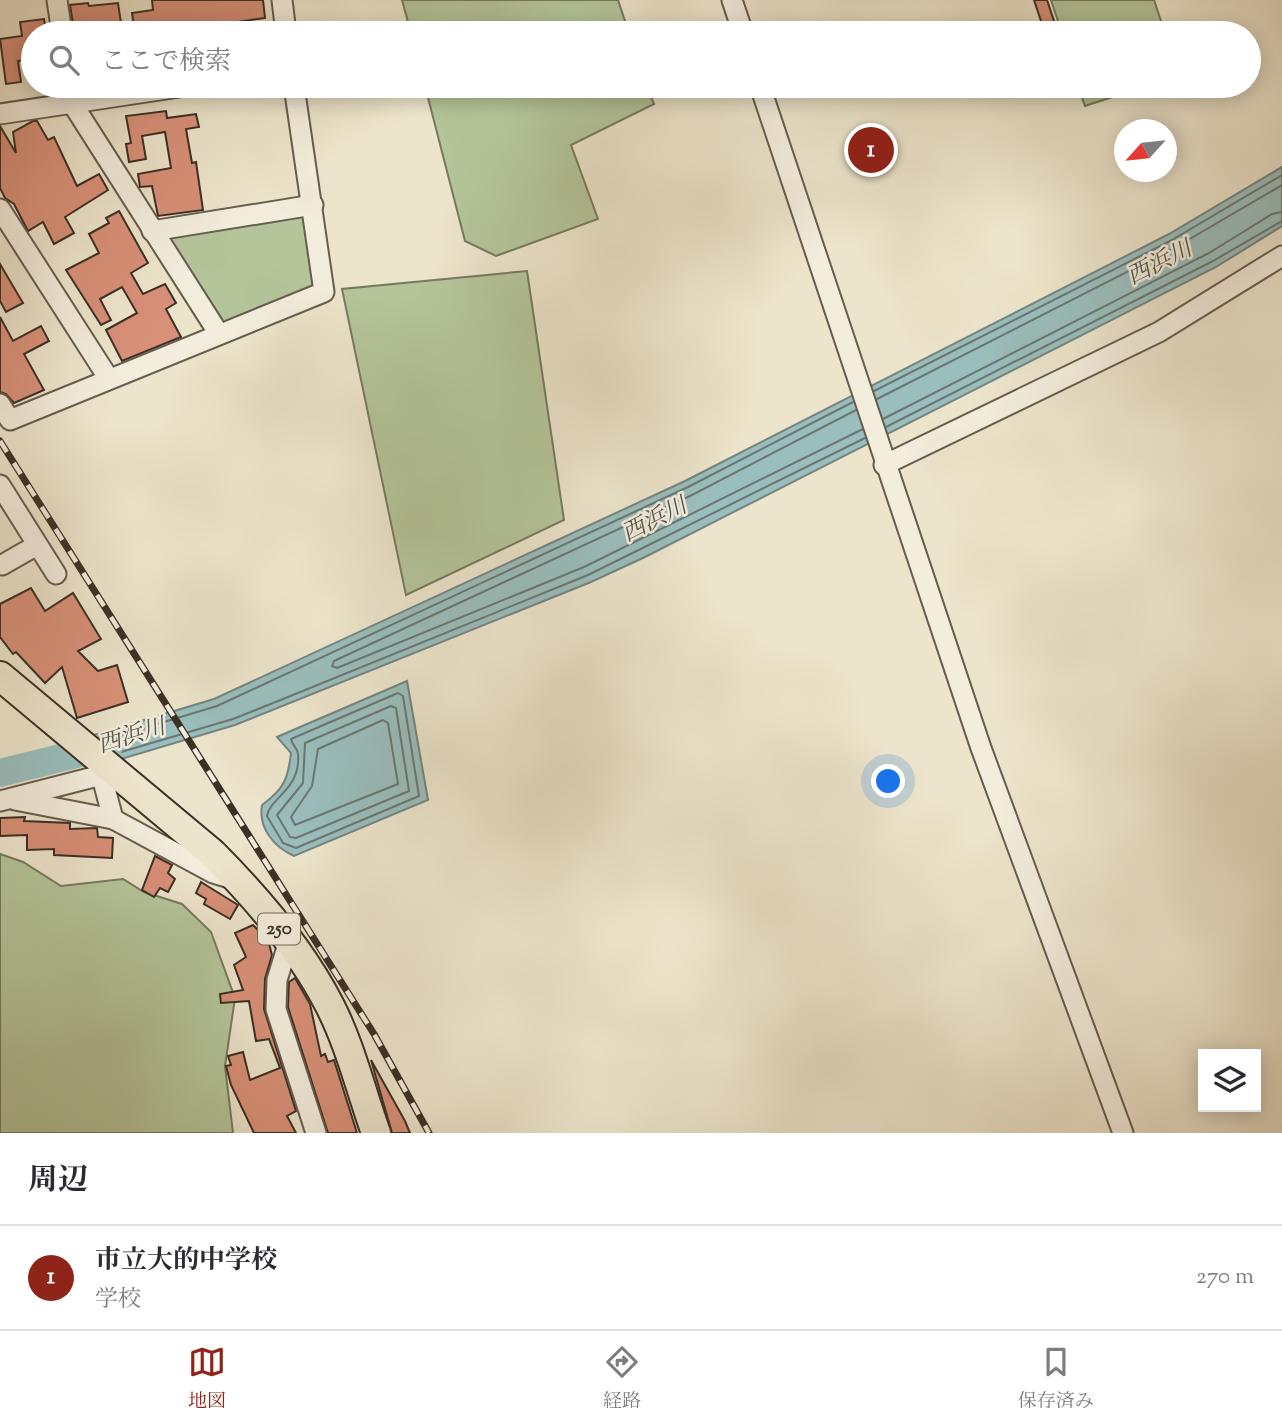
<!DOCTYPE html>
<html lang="ja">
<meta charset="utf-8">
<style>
body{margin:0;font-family:"Sorts Mill Goudy","Noto Serif JP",serif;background:#f2f2f3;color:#2b2b33}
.controls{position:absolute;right:21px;bottom:21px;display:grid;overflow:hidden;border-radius:0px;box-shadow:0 4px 18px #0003}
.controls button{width:63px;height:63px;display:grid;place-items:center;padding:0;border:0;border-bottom:2px solid #e1e1e2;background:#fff;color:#2b2b33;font:35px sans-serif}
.compass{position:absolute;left:1114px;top:119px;width:63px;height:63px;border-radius:50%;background:#fff;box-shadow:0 4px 18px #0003;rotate:243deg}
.you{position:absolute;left:889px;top:782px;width:24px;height:24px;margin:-18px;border:5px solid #fff;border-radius:50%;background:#1a73e8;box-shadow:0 0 0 10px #1a73e833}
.badge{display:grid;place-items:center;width:46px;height:46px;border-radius:50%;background:#8f2418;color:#fff;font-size:23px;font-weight:700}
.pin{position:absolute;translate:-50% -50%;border:4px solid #fff;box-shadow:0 2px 7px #0006}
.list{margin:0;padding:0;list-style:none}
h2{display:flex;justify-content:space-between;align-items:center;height:91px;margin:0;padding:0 28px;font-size:30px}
h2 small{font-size:23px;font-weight:400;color:#7c7c81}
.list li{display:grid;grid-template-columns:46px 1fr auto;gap:21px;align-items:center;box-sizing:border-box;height:105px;padding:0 28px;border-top:2px solid #e1e1e2}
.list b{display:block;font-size:26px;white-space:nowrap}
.list p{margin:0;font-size:23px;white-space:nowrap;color:#7c7c81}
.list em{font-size:23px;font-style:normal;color:#7c7c81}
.icon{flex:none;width:38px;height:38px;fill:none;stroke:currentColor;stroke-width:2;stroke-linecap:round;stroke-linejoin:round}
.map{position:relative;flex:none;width:1282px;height:1133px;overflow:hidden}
.search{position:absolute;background:#fff;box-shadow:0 4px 18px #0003;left:21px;right:21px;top:21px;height:77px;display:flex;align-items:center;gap:18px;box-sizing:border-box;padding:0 24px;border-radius:38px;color:#7c7c81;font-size:26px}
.sheet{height:196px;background:#fff}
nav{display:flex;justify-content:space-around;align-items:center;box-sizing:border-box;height:98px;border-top:2px solid #e1e1e2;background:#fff;font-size:19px;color:#7c7c81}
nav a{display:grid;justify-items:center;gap:4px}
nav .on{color:#8f2418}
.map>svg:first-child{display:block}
</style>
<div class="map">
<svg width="1282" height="1133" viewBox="0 0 1282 1133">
<rect width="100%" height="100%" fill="#ece4cb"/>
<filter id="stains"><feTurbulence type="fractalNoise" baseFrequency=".00286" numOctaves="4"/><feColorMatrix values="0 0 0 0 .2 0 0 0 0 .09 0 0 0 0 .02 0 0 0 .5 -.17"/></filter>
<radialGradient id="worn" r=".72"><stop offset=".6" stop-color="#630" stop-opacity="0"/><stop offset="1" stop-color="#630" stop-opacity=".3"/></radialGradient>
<g fill="#b4c59a" stroke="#787a60" stroke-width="2">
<path d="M402 0H618L629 33H411Z"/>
<path d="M1051 0H1154L1165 33H1062Z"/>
<path d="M425 86H647L654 104 571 145 598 219 496 256 465 241Z"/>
<path d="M1078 86H1146L1085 106Z"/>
<path d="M298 212 307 218 317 284 310 291 227 325 217 321 166 241 169 232Z"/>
<path d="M527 271 564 520 406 595 342 289Z"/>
<path d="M0 854 23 862 61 886 123 879 144 892 182 904 211 932 235 998 225 1066 233 1133H0Z"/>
</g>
<g fill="#9abebd" stroke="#748581" stroke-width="2">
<path d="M1282 167V226L1216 267 645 557 591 582 235 725 118 760 91 736 214 699 685 481 1169 234Z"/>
<path d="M407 681 428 800 294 856C274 847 258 828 262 805 284 789 288 779 291 753L277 737Z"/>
</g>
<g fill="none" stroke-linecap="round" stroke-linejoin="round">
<g stroke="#6a7772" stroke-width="2">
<path d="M874 391 1172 240 1282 175"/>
<path d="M877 399 1176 247 1282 185"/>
<path d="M853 402 688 487 217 706 111 738 108 743 121 752 233 719 283 699 588 575 865 438"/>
<path d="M856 410 692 495 334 661 332 666 337 668 584 567 863 429"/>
<path d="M883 419 1209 253 1272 214 1282 212"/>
<path d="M886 427 1213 261 1282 221"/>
<path d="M398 693 403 696 419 796 296 848 283 843 267 816C270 797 301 790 298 754 297 747 292 745 291 739Z"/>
<path d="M391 706 396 708 409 791 296 838 290 837 277 815 303 783 305 743Z"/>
<path d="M383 720 388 723 398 784 295 825 291 817 312 786 318 749Z"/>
</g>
<path stroke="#9abebd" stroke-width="28" d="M0 773 109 746"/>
</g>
<g fill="#d89078" stroke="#3b3026" stroke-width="2">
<path d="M152 0H263L265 18 230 23 232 33H135L132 13 153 10Z"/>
<path d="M1034 0H1047L1058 33H1045Z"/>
<path d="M88 3 89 6 118 3 121 23 74 30 70 5Z"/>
<path d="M44 19 46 33H33V59L18 61 21 82 6 84 0 39 22 36 20 22Z"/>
<path d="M166 111 167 118 196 114 199 127 186 129 192 163 196 162 203 210 158 216 152 186 140 187 138 174 171 168 165 132 142 136 146 159 129 162 126 144 131 143 126 116Z"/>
<path d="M33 121H37L48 140 54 137 77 186 99 174 108 190 65 217 74 233 54 244 43 222 28 231 14 204 5 198 0 188V126L16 153 13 132Z"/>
<path d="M119 211 148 263 131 273 143 294 165 284 176 303 166 309 181 337 122 361 106 330 137 313 122 287 100 299 111 320 101 325 66 270 99 253 89 234 109 223 106 218Z"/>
<path d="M0 264 23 303 6 312 0 301Z"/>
<path d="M0 317 13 341 41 326 49 341 24 354 44 390 14 403 6 394 0 392Z"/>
<path d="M31 588 45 611 73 593 101 639 78 651 98 671 117 665 128 702 77 718 62 667 45 683 16 652 13 654 0 637V604Z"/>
<path d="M25 817 24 821 70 823V829L97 828 98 837 113 838 112 858 54 855V849L27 850V835L0 836V818Z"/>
<path d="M155 856 172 865 168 873 175 879 168 892 160 888 154 897 142 890Z"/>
<path d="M201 882 238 905 230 919 204 904 206 899 196 893Z"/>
<path d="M253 925 268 940 272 955 265 979 264 1009 296 1111 287 1116 296 1133H254L231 1085 226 1066 231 1065 228 1056 243 1052 250 1080 280 1068 269 1039 256 1041 249 1001 221 1003 220 994 243 990 234 965 246 957 235 933Z"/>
<path d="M295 978 310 1004 321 1056 325 1054 328 1062 334 1060 357 1133H328L288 1007 289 982Z"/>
<path d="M371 1060 405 1121 410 1133H392Z"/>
</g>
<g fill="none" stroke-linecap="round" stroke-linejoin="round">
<defs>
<g id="minor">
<path d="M57 0 62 33"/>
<path d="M282 0 286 33"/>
<path d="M732 0 743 33"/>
<path d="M69 86 72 103 219 334"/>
<path d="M760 86 981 748 1123 1133"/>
<path d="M0 114 186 86"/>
<path d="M0 209 109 379"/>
<path d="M152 231 313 205"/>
<path d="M0 404 10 420 324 292 294 86"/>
<path d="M884 465 1159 332 1282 256"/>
<path d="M0 485 56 574"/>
<path d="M2 565 37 545"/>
<path d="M101 773 113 819"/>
<path d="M15 800 113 819 213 873 236 880"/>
<path d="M0 801 117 771"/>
<path d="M289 941 277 980 276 1009 316 1133"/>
</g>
<path id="highway" d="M0 676 212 853C257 898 301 949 330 1006 350 1045 361 1091 376 1133"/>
</defs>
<use href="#minor" stroke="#675d4f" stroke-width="23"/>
<use href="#highway" stroke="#3b3026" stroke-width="32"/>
<use href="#minor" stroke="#f3eddd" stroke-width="19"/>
<use href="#highway" stroke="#ece4cb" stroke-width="28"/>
<defs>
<path id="rail" d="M0 441 374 1034 429 1133"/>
</defs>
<use href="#rail" stroke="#3b3026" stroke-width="7"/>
<use href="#rail" stroke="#f3eddd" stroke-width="4.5" stroke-dasharray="13" stroke-linecap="butt"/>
</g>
<g text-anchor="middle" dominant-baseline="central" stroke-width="5" stroke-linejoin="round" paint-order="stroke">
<rect fill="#f3eddd" stroke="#72695d" stroke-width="2" x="258" y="913.5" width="42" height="31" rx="5"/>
<g font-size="19" font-weight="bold" fill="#3b3026">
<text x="279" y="929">250</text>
</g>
<g font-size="23" font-style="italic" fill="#53544c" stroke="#f3eddd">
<text transform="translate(1160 264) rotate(-27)">西浜川</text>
<text transform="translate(655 521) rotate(-27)">西浜川</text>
<text transform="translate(132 737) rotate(-17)">西浜川</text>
</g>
</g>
<rect width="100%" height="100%" filter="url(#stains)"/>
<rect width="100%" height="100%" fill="url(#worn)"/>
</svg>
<div class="controls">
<button><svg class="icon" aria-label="layers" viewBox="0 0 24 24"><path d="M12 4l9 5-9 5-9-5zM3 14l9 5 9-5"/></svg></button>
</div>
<svg class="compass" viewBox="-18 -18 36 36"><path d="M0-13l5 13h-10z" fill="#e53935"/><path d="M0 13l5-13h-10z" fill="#7c7c81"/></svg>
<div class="you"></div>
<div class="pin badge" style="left:871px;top:150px">1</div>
<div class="search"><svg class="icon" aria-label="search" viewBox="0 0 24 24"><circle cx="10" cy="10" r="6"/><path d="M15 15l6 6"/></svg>ここで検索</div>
</div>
<section class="sheet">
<h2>周辺<small></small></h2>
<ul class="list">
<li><span class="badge">1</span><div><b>市立大的中学校</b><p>学校</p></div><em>270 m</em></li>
</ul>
</section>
<nav>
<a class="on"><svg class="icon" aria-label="map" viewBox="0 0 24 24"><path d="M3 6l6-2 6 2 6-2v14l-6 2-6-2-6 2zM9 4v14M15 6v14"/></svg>地図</a>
<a><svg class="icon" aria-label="directions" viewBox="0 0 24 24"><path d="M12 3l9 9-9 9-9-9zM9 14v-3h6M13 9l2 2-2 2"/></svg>経路</a>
<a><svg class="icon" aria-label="saved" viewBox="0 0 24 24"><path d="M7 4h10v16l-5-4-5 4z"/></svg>保存済み</a>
</nav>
